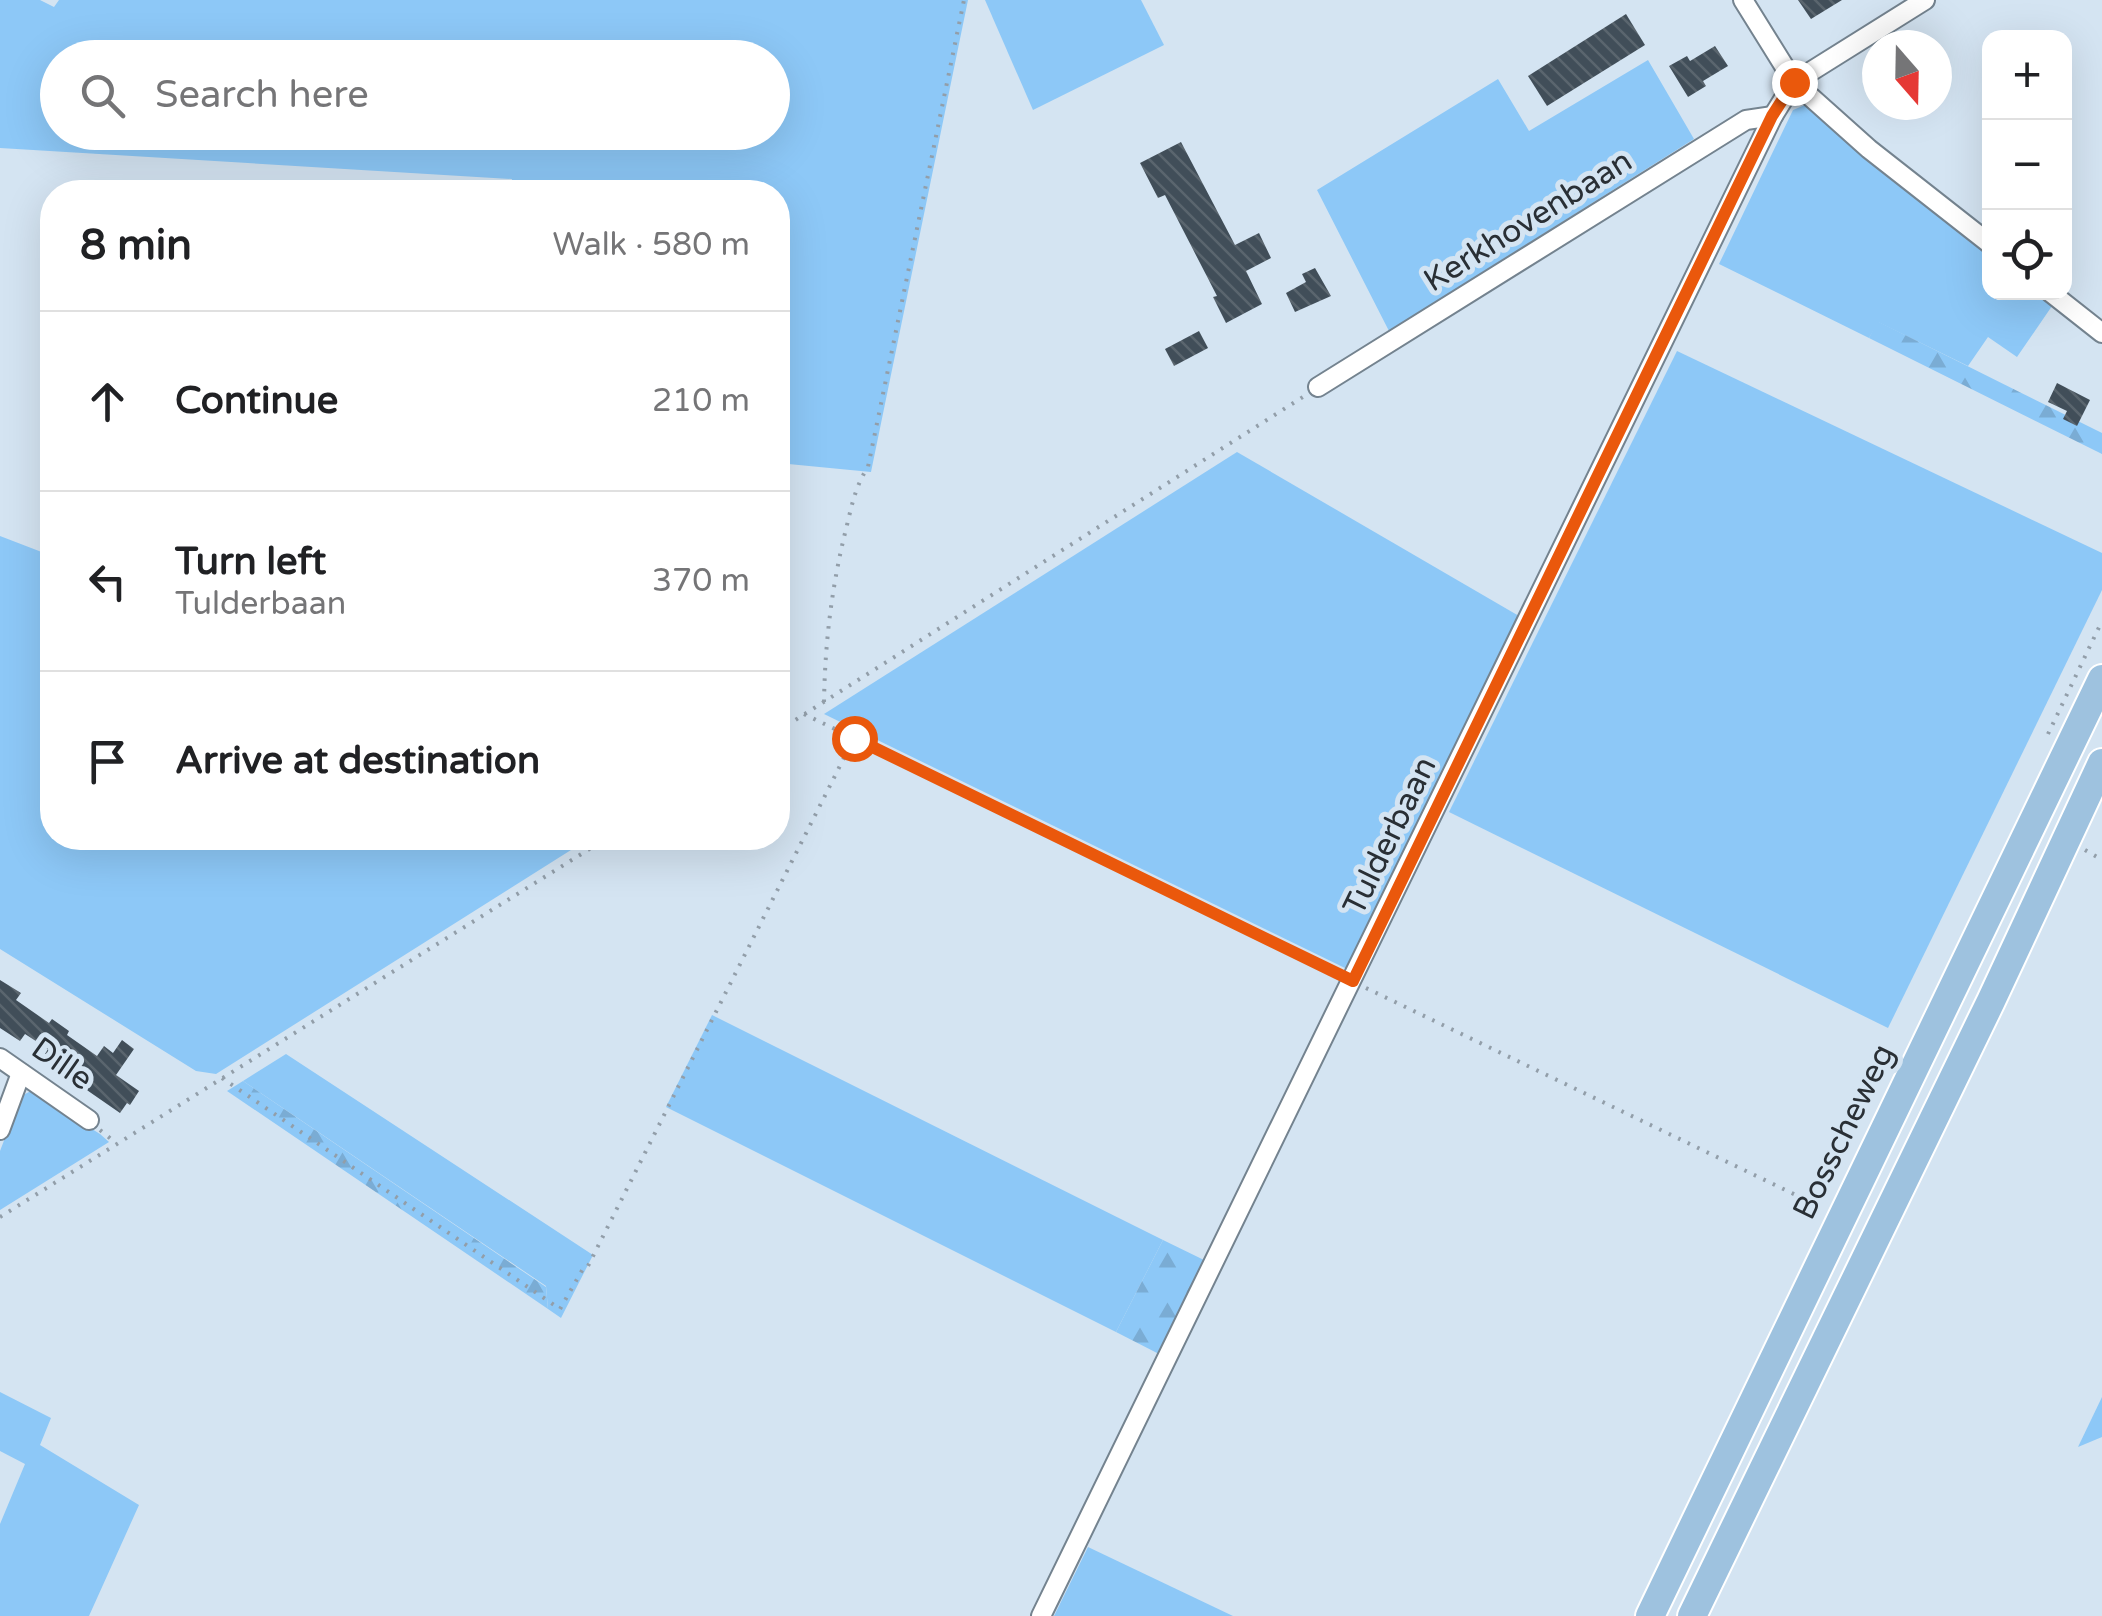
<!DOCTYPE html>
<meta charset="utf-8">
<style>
body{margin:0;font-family:"Varela Round",sans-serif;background:#f6f6f6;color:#202124}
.controls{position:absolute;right:30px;top:30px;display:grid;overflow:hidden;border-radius:20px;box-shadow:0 10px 40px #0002}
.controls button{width:90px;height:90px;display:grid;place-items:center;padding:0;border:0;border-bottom:2px solid #e0e0e0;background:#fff;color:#202124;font:50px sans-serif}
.compass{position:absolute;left:1862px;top:30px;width:90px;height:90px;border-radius:50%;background:#fff;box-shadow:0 10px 40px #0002;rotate:160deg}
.stop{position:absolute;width:30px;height:30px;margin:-22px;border:8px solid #ea580c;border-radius:50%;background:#fff}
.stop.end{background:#ea580c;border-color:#fff;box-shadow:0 2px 10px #0008}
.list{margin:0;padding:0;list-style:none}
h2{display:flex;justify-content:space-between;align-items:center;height:130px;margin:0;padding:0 40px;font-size:42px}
h2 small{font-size:32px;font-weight:400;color:#757577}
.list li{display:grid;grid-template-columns:65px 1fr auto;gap:30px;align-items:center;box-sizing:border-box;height:180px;padding:0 40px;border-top:2px solid #e0e0e0}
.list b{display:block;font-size:38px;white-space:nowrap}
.list p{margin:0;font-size:32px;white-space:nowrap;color:#757577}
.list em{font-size:32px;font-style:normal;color:#757577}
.icon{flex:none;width:55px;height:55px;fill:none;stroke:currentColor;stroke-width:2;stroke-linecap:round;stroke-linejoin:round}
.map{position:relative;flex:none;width:2102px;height:1616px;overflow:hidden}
.search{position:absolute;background:#fff;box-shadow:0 10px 40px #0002;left:40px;top:40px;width:750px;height:110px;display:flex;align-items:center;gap:25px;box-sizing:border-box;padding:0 35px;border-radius:55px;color:#757577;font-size:38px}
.panel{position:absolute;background:#fff;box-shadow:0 10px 40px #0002;left:40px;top:180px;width:750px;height:670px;border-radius:40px}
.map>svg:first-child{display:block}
</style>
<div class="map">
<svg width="2102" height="1616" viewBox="0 0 2102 1616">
<defs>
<pattern id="forest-firs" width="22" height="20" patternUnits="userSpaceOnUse" patternTransform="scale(2.5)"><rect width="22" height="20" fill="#8dc8f7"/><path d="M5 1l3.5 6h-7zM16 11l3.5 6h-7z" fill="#7aacd4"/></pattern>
<pattern id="building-back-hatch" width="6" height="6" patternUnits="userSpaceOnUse" patternTransform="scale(2.5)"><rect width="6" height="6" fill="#414e59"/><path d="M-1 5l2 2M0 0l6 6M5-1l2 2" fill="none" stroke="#5a656e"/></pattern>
</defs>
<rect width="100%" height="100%" fill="#d4e4f2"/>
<g fill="#8dc8f7" fill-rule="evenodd">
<path d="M0 0H40L54 7 59 0H968L871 472 778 463V192H510L512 179 0 148ZM58 58H772V132H58Z"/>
<path d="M985 0H1141L1164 45 1033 110Z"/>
<path d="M1648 60 1694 139 1389 331 1317 190 1498 79 1529 131Z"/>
<path d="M1805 105 1989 254 1990 292 2036 293 2052 306 2017 357 1988 337 1968 366 1878 322 1869 338 1719 264 1793 110Z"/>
<path d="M1677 351 2102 553V590L1888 1028 1449 812Z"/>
<path d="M1237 452 1519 616 1347 969 824 714Z"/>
<path d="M0 536 52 556V838H590L216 1074 196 1071 0 949Z"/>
<path d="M712 1015 1163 1240 1116 1332 666 1107Z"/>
<path d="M286 1054 593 1255 561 1318 548 1309 546 1286 243 1081Z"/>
<path d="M31 1091 100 1134 109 1142 0 1210V1151L21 1096Z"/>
<path d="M0 1392 51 1418 40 1445 139 1505 89 1616H0V1524L25 1464 0 1451Z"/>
<path d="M2102 1397V1437L2078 1447Z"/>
<path d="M1088 1547 1233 1616H1054Z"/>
</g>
<g fill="url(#forest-firs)">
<path d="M1877 321 2102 433V454L1869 338Z"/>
<path d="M243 1081 546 1287 548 1309 227 1091Z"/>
<path d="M1163 1240 1204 1260 1159 1354 1116 1332Z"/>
</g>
<g fill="url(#building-back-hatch)">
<path d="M1798 0H1842L1811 19Z"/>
<path d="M1626 14 1645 45 1547 106 1528 76Z"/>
<path d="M1715 46 1728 66 1703 81 1706 86 1688 97 1669 66 1687 56 1690 61Z"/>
<path d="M1181 142 1235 245 1259 233 1271 258 1246 271 1262 304 1226 323 1213 297 1217 296 1165 195 1158 198 1140 163Z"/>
<path d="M1315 268 1331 296 1295 312 1286 293 1306 282 1302 274Z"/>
<path d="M1199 331 1208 348 1174 366 1165 349Z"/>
<path d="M2057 383 2090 400 2077 426 2063 419 2067 411 2048 402Z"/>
<path d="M0 980 21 993 16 1000 49 1023 52 1019 69 1031 67 1035 97 1056 104 1046 113 1053 122 1040 134 1049 116 1075 139 1091 130 1105 127 1103 120 1113 42 1059 48 1049 25 1034 20 1041 0 1028Z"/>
</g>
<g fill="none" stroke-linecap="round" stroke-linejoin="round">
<defs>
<g id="minor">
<path d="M1743 0 1794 82 1869 149 1990 244"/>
<path d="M2050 292 2102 333"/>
<path d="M1318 387 1746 120 1773 116"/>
<path d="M0 1058 89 1120"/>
<path d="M0 1130 21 1073"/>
<path d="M1041 1616 1773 116 1794 82 1925 0"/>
</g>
<g id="primary">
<path d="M1650 1616 2102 679"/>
<path d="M1692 1616 1991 1001 2102 763"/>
</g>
</defs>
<use href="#minor" stroke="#74838f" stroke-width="22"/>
<use href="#primary" stroke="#fff" stroke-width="32"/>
<g stroke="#929ea9" stroke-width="4" stroke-dasharray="2.5 8" stroke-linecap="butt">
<path d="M824 702C825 641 832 584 847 525 852 504 856 485 868 467L964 0"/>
<path d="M804 714 1335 972"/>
<path d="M778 731 1306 395"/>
<path d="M2048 734 2102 621"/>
<path d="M2085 850 2102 860"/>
<path d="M1366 988 1800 1197"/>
<path d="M222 1078 560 1309 584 1267 588 1266 854 738"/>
<path d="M100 1130 116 1143"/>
<path d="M0 1217 607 838"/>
</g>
<use href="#minor" stroke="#fff" stroke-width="18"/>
<use href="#primary" stroke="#9ec2df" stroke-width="28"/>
</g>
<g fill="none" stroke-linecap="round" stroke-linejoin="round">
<path stroke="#ea580c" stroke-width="12" d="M854 738 1353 981 1772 116 1794 82"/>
</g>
<g text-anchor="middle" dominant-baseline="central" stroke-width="10" stroke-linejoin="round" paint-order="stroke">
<g font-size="32" fill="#292f35" stroke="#d4e4f2">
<text transform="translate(1528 221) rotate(-32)">Kerkhovenbaan</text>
<text transform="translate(1390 836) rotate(-64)">Tulderbaan</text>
<text transform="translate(62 1064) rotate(35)">Dille</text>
<text transform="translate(1844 1132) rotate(-64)">Bosscheweg</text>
</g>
</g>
</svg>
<div class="controls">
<button>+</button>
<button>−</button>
<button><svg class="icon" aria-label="locate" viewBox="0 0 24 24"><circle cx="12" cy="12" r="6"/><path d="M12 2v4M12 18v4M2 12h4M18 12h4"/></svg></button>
</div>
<svg class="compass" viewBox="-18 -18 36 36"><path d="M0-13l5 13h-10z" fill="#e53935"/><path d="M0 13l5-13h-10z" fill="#757577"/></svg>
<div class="stop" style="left:854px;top:738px"></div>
<div class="stop end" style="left:1794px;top:82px"></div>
<div class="search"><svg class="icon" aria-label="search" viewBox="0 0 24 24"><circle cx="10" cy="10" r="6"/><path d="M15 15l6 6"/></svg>Search here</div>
<section class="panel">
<h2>8 min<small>Walk · 580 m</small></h2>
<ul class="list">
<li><svg class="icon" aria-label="ahead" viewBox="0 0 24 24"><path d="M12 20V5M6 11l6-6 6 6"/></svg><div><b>Continue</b></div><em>210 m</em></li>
<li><svg class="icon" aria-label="left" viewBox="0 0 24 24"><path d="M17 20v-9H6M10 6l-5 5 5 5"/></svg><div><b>Turn left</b><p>Tulderbaan</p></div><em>370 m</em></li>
<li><svg class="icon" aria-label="arrive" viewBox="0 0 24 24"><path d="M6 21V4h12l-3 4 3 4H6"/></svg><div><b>Arrive at destination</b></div></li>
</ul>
</section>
</div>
